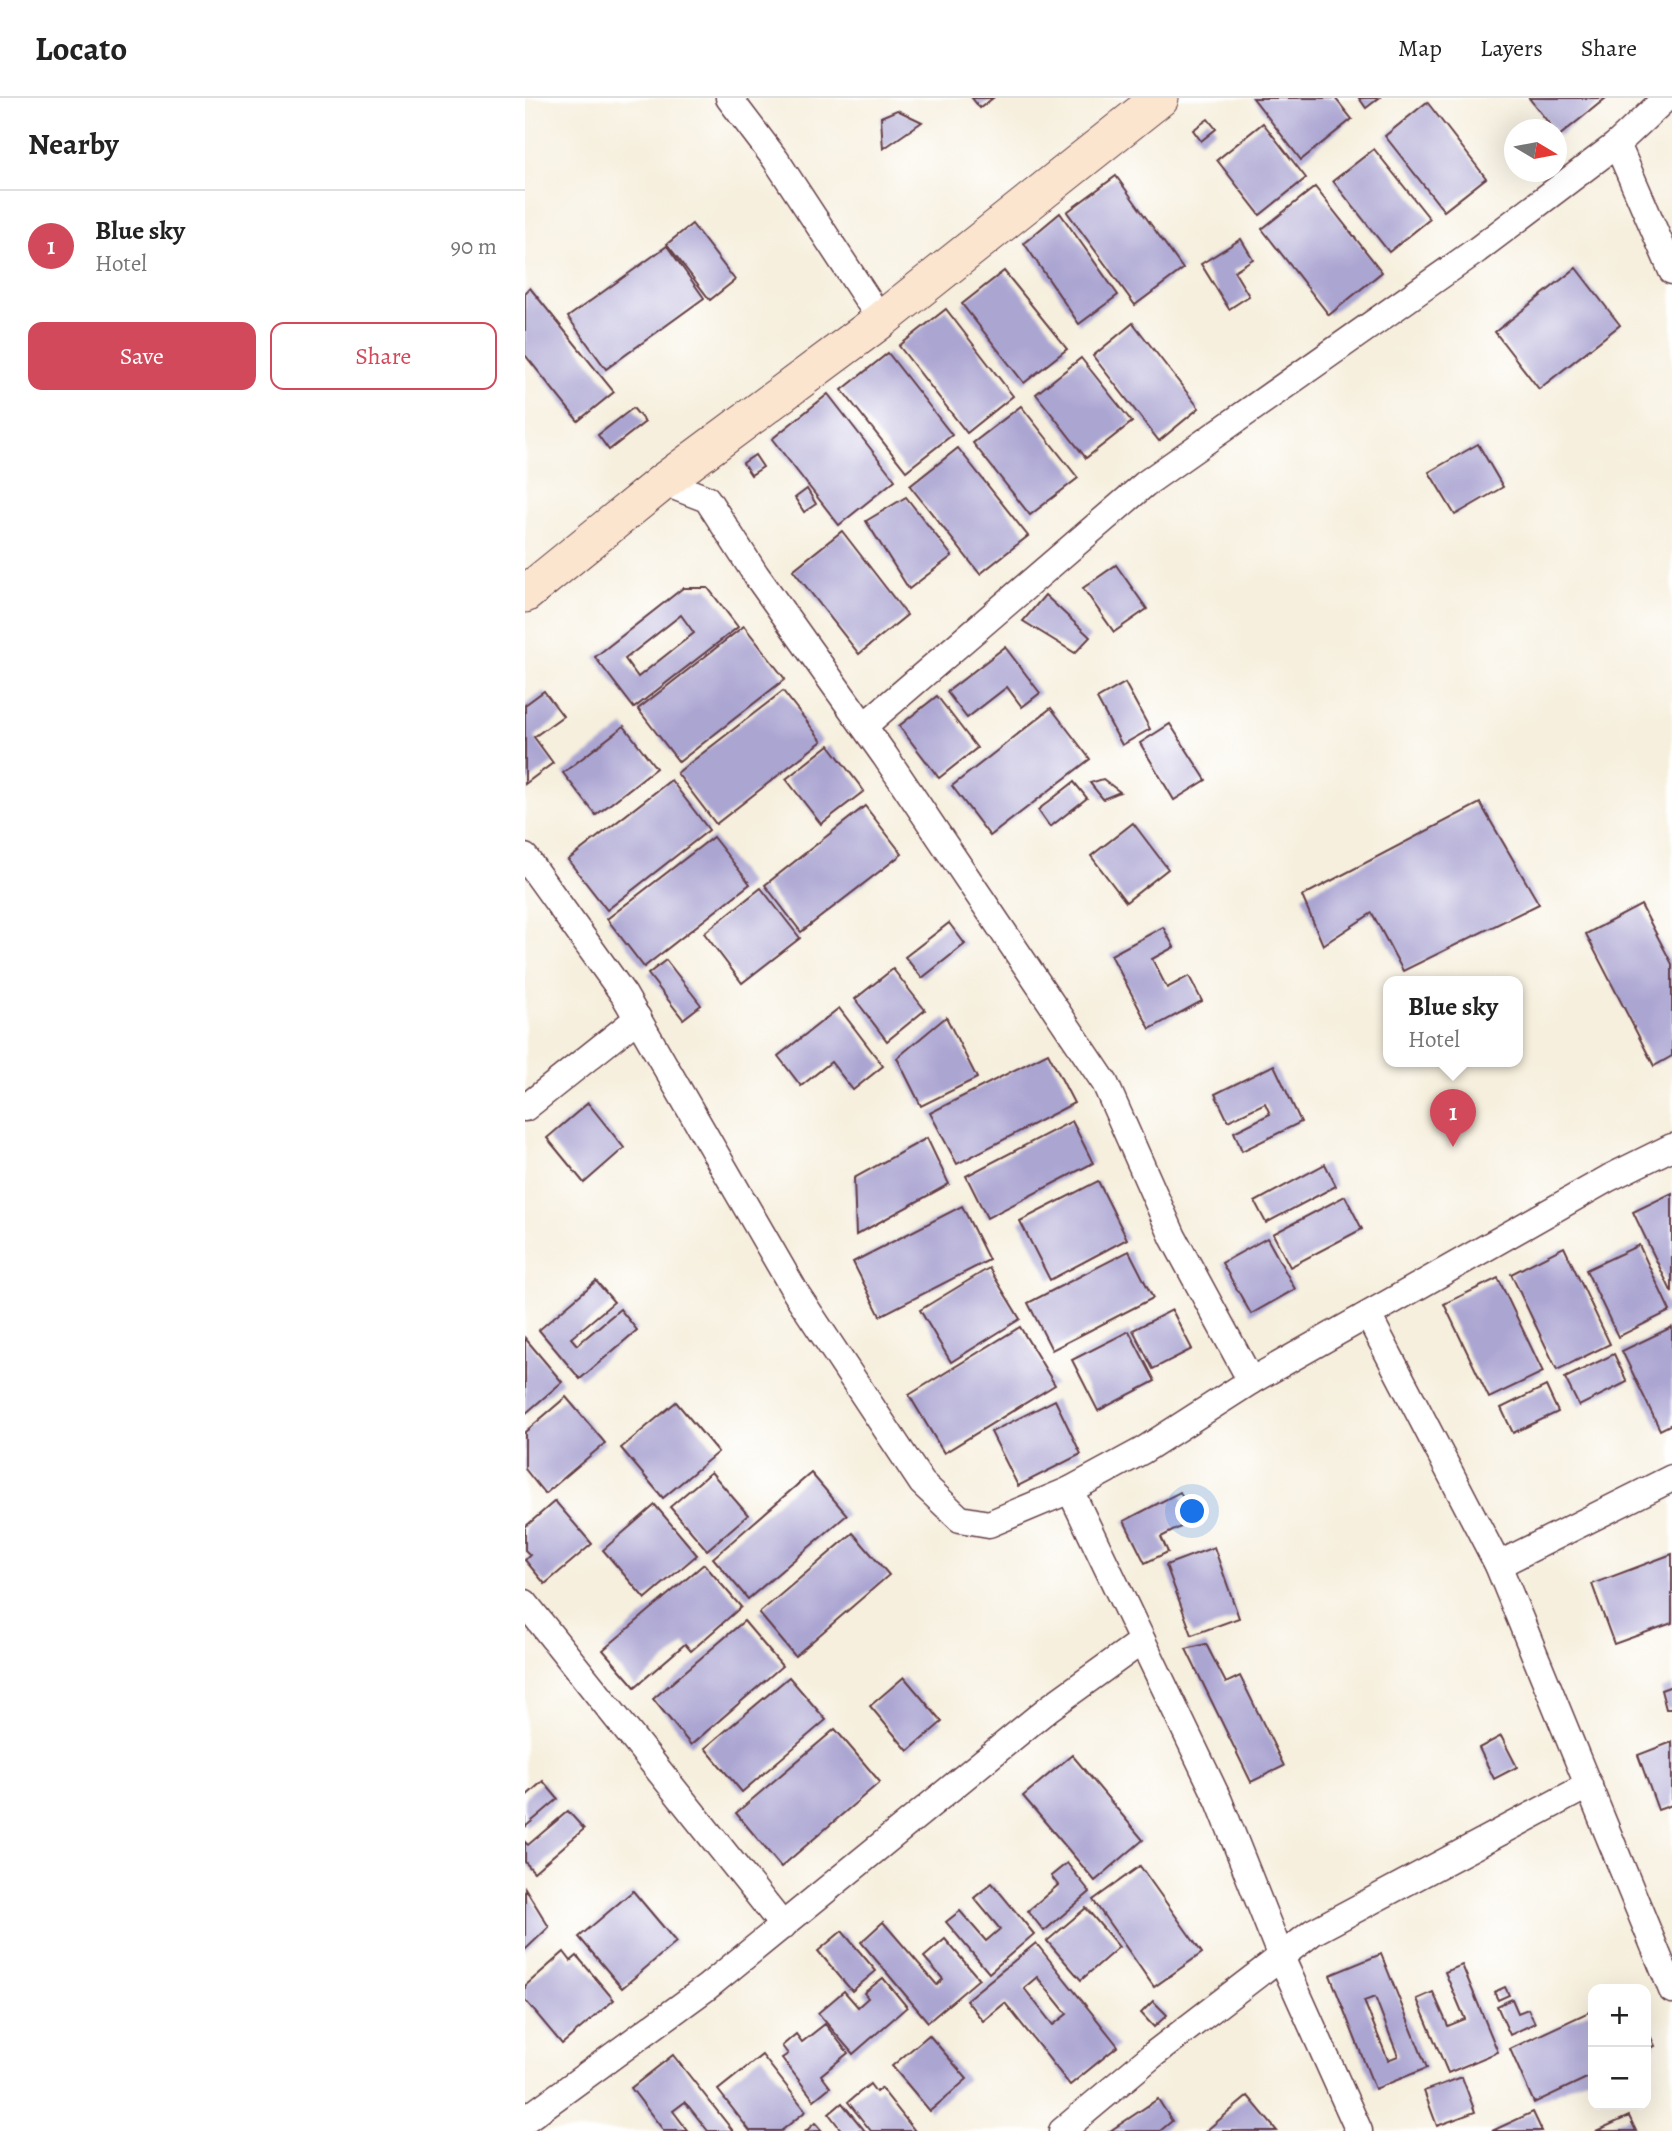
<!DOCTYPE html>
<meta charset="utf-8">
<style>
body{margin:0;font-family:Alegreya,serif;background:#f6f6f6;color:#222}
.controls{position:absolute;right:21px;bottom:21px;display:grid;overflow:hidden;border-radius:14px;box-shadow:0 7px 28px #0002}
.controls button{width:63px;height:63px;display:grid;place-items:center;padding:0;border:0;border-bottom:2px solid #e0e0e0;background:#fff;color:#222;font:35px sans-serif}
.compass{position:absolute;left:979px;top:21px;width:63px;height:63px;border-radius:50%;background:#fff;box-shadow:0 7px 28px #0002;rotate:100deg}
.you{position:absolute;left:668px;top:1414px;width:24px;height:24px;margin:-18px;border:5px solid #fff;border-radius:50%;background:#1a73e8;box-shadow:0 0 0 10px #1a73e833}
.badge{display:grid;place-items:center;width:46px;height:46px;border-radius:50%;background:#d1495b;color:#fff;font-size:23px;font-weight:700}
.pin{position:absolute;translate:-50% -58px;filter:drop-shadow(0 2px 4px #0008)}
.pin::after{content:'';position:absolute;top:37px;width:24px;height:21px;background:inherit;clip-path:polygon(0 0,100% 0,50% 100%)}
.popup{position:absolute;left:858px;top:878px;width:140px;height:91px;box-sizing:border-box;display:grid;place-content:center;border-radius:14px;background:#fff;filter:drop-shadow(0 2px 5px #0005);font-size:23px;white-space:nowrap;color:#767676}
.popup b{font-size:26px;color:#222}
.popup::after{content:'';position:absolute;left:50%;top:100%;margin-left:-14px;border:14px solid transparent;border-top-color:#fff}
.list{margin:0;padding:0;list-style:none}
h2{display:flex;justify-content:space-between;align-items:center;height:91px;margin:0;padding:0 28px;font-size:30px}
h2 small{font-size:23px;font-weight:400;color:#767676}
.list li{display:grid;grid-template-columns:46px 1fr auto;gap:21px;align-items:center;box-sizing:border-box;height:112px;padding:0 28px;border-top:2px solid #e0e0e0}
.list b{display:block;font-size:26px;white-space:nowrap}
.list p{margin:0;font-size:23px;white-space:nowrap;color:#767676}
.list em{font-size:23px;font-style:normal;color:#767676}
.actions{display:flex;gap:14px;padding:21px 28px}
.actions a{flex:1;padding:16px 0;border:2px solid #d1495b;border-radius:14px;text-align:center;font-size:24px;color:#d1495b}
.actions .main{background:#d1495b;color:#fff}
.map{position:relative;flex:none;width:1147px;height:2033px;overflow:hidden}
header{display:flex;align-items:center;gap:42px;box-sizing:border-box;height:98px;padding:0 35px;background:#fff;border-bottom:2px solid #e0e0e0}
header strong{font-size:33px}
nav{display:flex;gap:38px;margin-inline-start:auto;font-size:24px}
main{display:flex}
aside{flex:1;background:#fff}
.map>svg:first-child{display:block}
</style>
<header>
<strong>Locato</strong>
<nav><a>Map</a><a>Layers</a><a>Share</a></nav>
</header>
<main>
<aside>
<h2>Nearby<small></small></h2>
<ul class="list">
<li><span class="badge">1</span><div><b>Blue sky</b><p>Hotel</p></div><em>90 m</em></li>
</ul>
<div class="actions"><a class="main">Save</a><a>Share</a></div>
</aside>
<div class="map">
<svg width="1147" height="2033" viewBox="0 0 1147 2033">
<rect width="100%" height="100%" fill="#fff"/>
<filter id="ink" filterUnits="userSpaceOnUse"><feTurbulence type="fractalNoise" baseFrequency=".0143" numOctaves="2"/><feDisplacementMap in="SourceGraphic" scale="14" xChannelSelector="R" yChannelSelector="G"/><feConvolveMatrix kernelMatrix="1 2 1 2 8 2 1 2 1" color-interpolation-filters="sRGB"/></filter>
<filter id="wash" filterUnits="userSpaceOnUse"><feTurbulence type="fractalNoise" baseFrequency=".00686" numOctaves="4" result="noise"/><feDisplacementMap in="SourceGraphic" scale="28" xChannelSelector="R" yChannelSelector="G"/><feGaussianBlur stdDeviation="1.57" result="paint"/><feColorMatrix in="noise" values="0 0 0 0 0 0 0 0 0 0 0 0 0 0 0 0 0 1.4 0 .05"/><feComposite in="paint" operator="in"/></filter>
<g filter="url(#wash)">
<rect width="100%" height="100%" fill="#f6efdd"/>
<g id="blocks">
<g fill="#aba5d2" fill-rule="evenodd">
<path d="M447 0H468L455 10Z"/>
<path d="M728 0H810L827 21 776 62Z"/>
<path d="M834 0H854L841 10Z"/>
<path d="M1004 0H1081L1034 38Z"/>
<path d="M902 4 961 80 919 113 860 38Z"/>
<path d="M372 12 397 24 358 51 356 19Z"/>
<path d="M683 21 691 31 676 43 668 32Z"/>
<path d="M738 25 781 80 735 117 692 62Z"/>
<path d="M849 51 905 121 864 154 808 83Z"/>
<path d="M591 78 658 171 610 207 542 114Z"/>
<path d="M790 89 857 174 804 217 737 131Z"/>
<path d="M535 115 593 197 554 226 499 145Z"/>
<path d="M167 126 210 182 185 202 142 146Z"/>
<path d="M716 141 728 161 709 173 724 198 704 211 676 166Z"/>
<path d="M142 148 179 200 81 271 43 219Z"/>
<path d="M1051 170 1095 227 1014 291 970 234Z"/>
<path d="M479 173 542 251 499 285 437 206Z"/>
<path d="M5 190 89 294 53 323 0 257V195Z"/>
<path d="M421 211 488 298 442 335 374 248Z"/>
<path d="M608 225 674 310 634 343 568 258Z"/>
<path d="M363 255 427 337 381 373 317 292Z"/>
<path d="M556 260 607 324 561 360 511 296Z"/>
<path d="M303 296 370 382 314 427 247 341Z"/>
<path d="M496 308 553 380 505 417 448 345Z"/>
<path d="M108 310 120 324 84 352 73 337Z"/>
<path d="M953 346 978 389 930 417 904 374Z"/>
<path d="M433 350 503 438 455 476 385 388Z"/>
<path d="M230 357 238 369 226 377 218 365Z"/>
<path d="M282 391 291 406 279 414 270 400Z"/>
<path d="M381 399 427 458 384 491 341 423Z"/>
<path d="M317 433 382 517 334 556 268 472Z"/>
<path d="M591 467 622 511 589 534 558 490Z"/>
<path d="M158 490H183L213 529 109 610 70 559ZM156 517 169 535 113 579 100 561Z"/>
<path d="M520 497 565 539 550 555 498 523Z"/>
<path d="M219 528 260 581 154 664 113 611Z"/>
<path d="M480 549 515 595 497 609 482 589 442 620 422 594Z"/>
<path d="M600 585 625 631 597 647 572 601Z"/>
<path d="M19 593 38 618 9 639 28 665 0 686V607Z"/>
<path d="M258 593 297 643 191 726 152 675Z"/>
<path d="M412 598 452 650 414 680 374 628Z"/>
<path d="M526 610 565 661 465 738 427 688Z"/>
<path d="M645 626 681 682 649 702 615 645Z"/>
<path d="M99 628 131 670 71 717 38 675Z"/>
<path d="M304 647 339 693 296 726 261 681Z"/>
<path d="M578 681 595 694 578 701 565 685Z"/>
<path d="M146 682 184 732 82 812 43 762Z"/>
<path d="M549 684 562 700 525 729 513 712Z"/>
<path d="M955 705 1014 806 878 873 847 815 798 847 777 798Z"/>
<path d="M340 708 377 756 276 834 240 787Z"/>
<path d="M608 725 643 771 601 804 566 758Z"/>
<path d="M188 739 225 786 119 869 82 821Z"/>
<path d="M236 790 275 840 217 885 179 835Z"/>
<path d="M1116 807 1147 866V958L1129 968 1061 836Z"/>
<path d="M424 825 440 846 397 880 380 859Z"/>
<path d="M638 829 649 849 627 861 642 890 664 878 677 903 625 931 586 857Z"/>
<path d="M141 862 176 907 158 921 123 876Z"/>
<path d="M368 871 400 912 362 943 330 901Z"/>
<path d="M314 910 358 968 328 992 306 964 276 988 253 958Z"/>
<path d="M421 919 452 980 396 1008 372 960Z"/>
<path d="M523 955 549 1005 432 1066 405 1015Z"/>
<path d="M749 967 776 1024 717 1053 709 1034 745 1016 740 1005 703 1023 690 996Z"/>
<path d="M63 1005 99 1050 59 1085 22 1040Z"/>
<path d="M547 1023 568 1065 462 1120 441 1078Z"/>
<path d="M402 1040 424 1086 331 1137 329 1080Z"/>
<path d="M800 1066 811 1088 741 1125 730 1104Z"/>
<path d="M573 1083 602 1141 525 1182 495 1123Z"/>
<path d="M1147 1095V1195L1108 1114Z"/>
<path d="M820 1098 837 1131 765 1169 748 1136Z"/>
<path d="M437 1108 464 1162 355 1218 328 1164Z"/>
<path d="M742 1140 770 1191 726 1216 697 1165Z"/>
<path d="M1114 1147 1145 1213 1093 1239 1061 1172Z"/>
<path d="M1039 1149 1085 1246 1032 1272 986 1176Z"/>
<path d="M604 1153 628 1200 527 1252 503 1205Z"/>
<path d="M464 1170 495 1221 426 1264 395 1212Z"/>
<path d="M973 1180 1018 1274 964 1300 919 1206Z"/>
<path d="M71 1183 89 1204 46 1240 52 1247 95 1211 112 1232 55 1281 14 1232Z"/>
<path d="M647 1212 667 1251 628 1271 608 1232Z"/>
<path d="M495 1229 530 1287 419 1355 384 1297Z"/>
<path d="M1147 1229V1326L1135 1332 1097 1253Z"/>
<path d="M604 1233 630 1283 573 1313 547 1262Z"/>
<path d="M0 1240 37 1284 0 1316Z"/>
<path d="M1089 1256 1102 1284 1054 1308 1040 1280Z"/>
<path d="M1021 1288 1033 1314 988 1335 976 1310Z"/>
<path d="M41 1299 80 1345 20 1396 0 1371V1334Z"/>
<path d="M530 1302 556 1356 493 1388 466 1334Z"/>
<path d="M151 1304 193 1354 138 1400 96 1350Z"/>
<path d="M186 1374 223 1417 182 1452 145 1409Z"/>
<path d="M286 1375 322 1417 223 1501 188 1460Z"/>
<path d="M655 1394 669 1422 636 1439 643 1454 620 1465 599 1423Z"/>
<path d="M30 1403 67 1446 20 1486 0 1462 5 1457 0 1452V1429Z"/>
<path d="M130 1407 172 1457 120 1501 78 1452Z"/>
<path d="M328 1435 364 1477 270 1558 234 1515Z"/>
<path d="M689 1449 714 1520 667 1537 641 1467Z"/>
<path d="M1147 1456V1525L1089 1546 1067 1486Z"/>
<path d="M179 1466 216 1509 166 1553 160 1546 110 1589 78 1552Z"/>
<path d="M219 1523 257 1568 166 1647 128 1601Z"/>
<path d="M681 1546 701 1585 715 1578 759 1668 726 1684 661 1551Z"/>
<path d="M264 1579 301 1622 217 1694 180 1650Z"/>
<path d="M379 1579 417 1624 383 1653 345 1608Z"/>
<path d="M1147 1588V1611H1141L1136 1592Z"/>
<path d="M310 1631 355 1684 256 1769 211 1715Z"/>
<path d="M976 1638 992 1669 969 1681 954 1650Z"/>
<path d="M1147 1644V1707L1133 1712 1113 1657Z"/>
<path d="M547 1657 618 1742 570 1783 498 1698Z"/>
<path d="M18 1683 33 1701 0 1729V1699Z"/>
<path d="M43 1713 59 1731 9 1774 0 1764V1744L3 1747Z"/>
<path d="M542 1765 565 1794 519 1833 503 1813 533 1787 526 1778Z"/>
<path d="M615 1768 677 1855 629 1889 568 1802Z"/>
<path d="M467 1785 509 1836 464 1875 421 1824 435 1813 461 1843 475 1831 449 1800Z"/>
<path d="M0 1790 24 1829 0 1852Z"/>
<path d="M108 1793 151 1844 97 1890 54 1839Z"/>
<path d="M561 1810 594 1849 556 1882 522 1843Z"/>
<path d="M358 1824 412 1887 418 1881 399 1859 420 1841 454 1881 403 1924 336 1844Z"/>
<path d="M317 1833 351 1873 327 1893 293 1853Z"/>
<path d="M511 1845 593 1948 545 1987 480 1905 458 1923 441 1902ZM512 1879 542 1916 528 1927 499 1890Z"/>
<path d="M39 1854 46 1863 52 1858 89 1902 37 1946 0 1902V1888Z"/>
<path d="M856 1856 902 1970 850 1991 805 1877ZM850 1899 873 1958 863 1962 839 1903Z"/>
<path d="M937 1867 973 1954 923 1975 892 1901 908 1894 923 1928 940 1921 920 1874Z"/>
<path d="M358 1880 382 1909 328 1956 293 1915 319 1893 333 1909 343 1900 339 1895Z"/>
<path d="M980 1889 984 1897 973 1902 969 1894Z"/>
<path d="M987 1901 993 1915 1003 1911 1010 1925 985 1937 972 1908Z"/>
<path d="M628 1903 642 1917 629 1929 616 1915Z"/>
<path d="M1068 1912V1977L1009 2005 985 1951Z"/>
<path d="M300 1926 323 1955 296 1977 305 1989 289 2002 257 1960 263 1956 257 1948 271 1936 277 1944Z"/>
<path d="M1121 1929 1130 1948 1121 1952Z"/>
<path d="M404 1937 442 1981 405 2013 367 1968Z"/>
<path d="M148 1957 208 2033H183L160 2004 148 2013 163 2033H139L106 1990Z"/>
<path d="M237 1957 281 2013 256 2033H225L193 1992Z"/>
<path d="M937 1979 950 2014 912 2028 899 1993Z"/>
<path d="M345 1986 351 1994 356 1990 390 2033H346L323 2004Z"/>
<path d="M723 1998 752 2033H681Z"/>
<path d="M633 2001 647 2023 635 2033H585Z"/>
<path d="M317 2005 340 2033H317L304 2016Z"/>
<path d="M1008 2014 1017 2033H967Z"/>
<path d="M1104 2018 1111 2033H1071Z"/>
<path d="M290 2025 297 2033H281Z"/>
</g>
</g>
</g>
<g filter="url(#ink)">
<use href="#blocks" fill-opacity="0" stroke="#643e46" stroke-width="2"/>
<g fill="none" stroke-linecap="round" stroke-linejoin="round">
<defs>
<g id="street">
<path d="M204 0 251 62 356 222"/>
<path d="M1092 46 1147 173"/>
<path d="M138 384 182 401 231 477 360 658 580 985 648 1139 726 1283"/>
<path d="M339 628 620 386 952 152 1092 46 1141 0"/>
<path d="M0 759 99 897 271 1195 397 1385 435 1421 464 1426 545 1392 617 1353 726 1283 1084 1080 1147 1049"/>
<path d="M0 1010 113 920"/>
<path d="M843 1217 973 1467 1147 1892"/>
<path d="M545 1392 694 1703 756 1859 834 2033"/>
<path d="M973 1467 1147 1380"/>
<path d="M0 1505 258 1828"/>
<path d="M0 2022 181 1890 524 1610 617 1543"/>
<path d="M537 2033 629 1956 788 1834 1064 1687"/>
</g>
<path id="secondary" d="M0 496 138 384 356 222 635 0"/>
</defs>
<use href="#street" stroke="#643e46" stroke-width="29"/>
<use href="#secondary" stroke="#643e46" stroke-width="39"/>
<use href="#street" stroke="#fff" stroke-width="26"/>
<use href="#secondary" stroke="#fbe5cf" stroke-width="37"/>
</g>
</g>
</svg>
<div class="controls">
<button>+</button>
<button>−</button>
</div>
<svg class="compass" viewBox="-18 -18 36 36"><path d="M0-13l5 13h-10z" fill="#e53935"/><path d="M0 13l5-13h-10z" fill="#767676"/></svg>
<div class="you"></div>
<div class="pin badge" style="left:928px;top:1049px">1</div>
<div class="popup"><b>Blue sky</b>Hotel</div>
</div>
</main>
